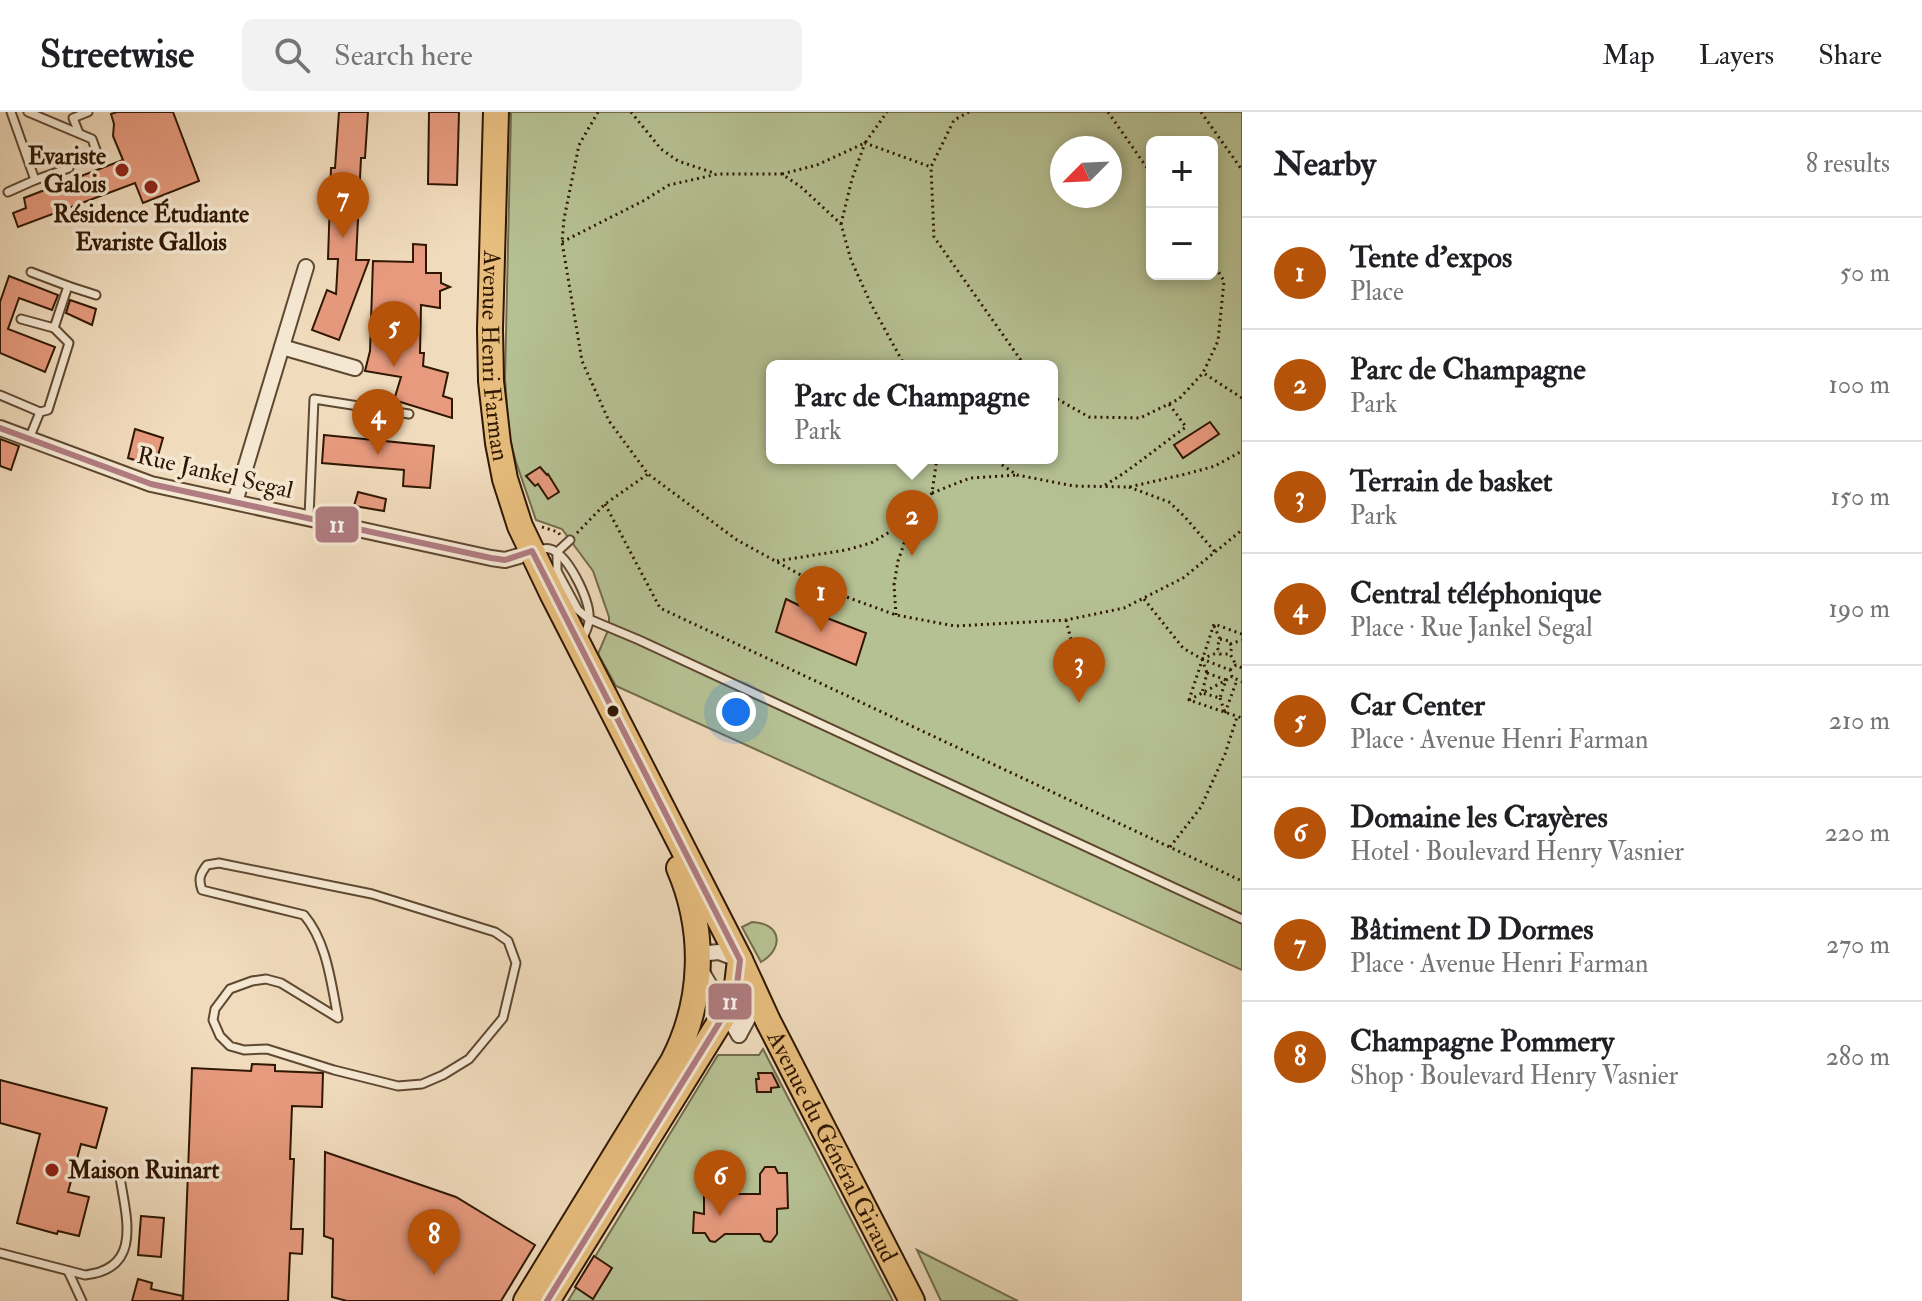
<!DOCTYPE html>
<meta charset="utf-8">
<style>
body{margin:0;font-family:"IM FELL Double Pica",serif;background:#f2f2f2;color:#202124}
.controls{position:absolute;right:24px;top:24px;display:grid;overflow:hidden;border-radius:12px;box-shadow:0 4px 12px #0003}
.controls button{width:72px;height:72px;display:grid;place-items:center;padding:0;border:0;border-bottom:2px solid #e0e0e0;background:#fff;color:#202124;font:40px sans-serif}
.compass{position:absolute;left:1050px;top:24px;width:72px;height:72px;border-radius:50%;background:#fff;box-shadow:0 4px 12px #0003;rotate:246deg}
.you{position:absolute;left:736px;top:600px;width:28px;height:28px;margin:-20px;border:6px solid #fff;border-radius:50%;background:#1a73e8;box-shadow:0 0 0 12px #1a73e833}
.badge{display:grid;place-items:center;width:52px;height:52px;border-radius:50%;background:#b45309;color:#fff;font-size:26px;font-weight:700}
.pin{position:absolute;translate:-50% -66px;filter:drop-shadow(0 2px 4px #0008)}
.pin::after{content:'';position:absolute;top:42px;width:28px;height:24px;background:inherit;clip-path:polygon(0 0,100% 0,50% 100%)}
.popup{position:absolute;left:766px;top:248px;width:292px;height:104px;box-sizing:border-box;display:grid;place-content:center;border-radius:12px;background:#fff;filter:drop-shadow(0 2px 6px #0005);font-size:26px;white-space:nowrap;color:#757577}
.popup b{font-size:30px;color:#202124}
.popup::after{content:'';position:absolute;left:50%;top:100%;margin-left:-16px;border:16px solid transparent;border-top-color:#fff}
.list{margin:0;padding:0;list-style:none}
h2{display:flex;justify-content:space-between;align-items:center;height:104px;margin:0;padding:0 32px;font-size:34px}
h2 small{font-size:26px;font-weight:400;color:#757577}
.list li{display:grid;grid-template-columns:52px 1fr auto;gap:24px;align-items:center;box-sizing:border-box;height:112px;padding:0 32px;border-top:2px solid #e0e0e0}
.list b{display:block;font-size:30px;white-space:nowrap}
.list p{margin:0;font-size:26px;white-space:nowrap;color:#757577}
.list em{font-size:26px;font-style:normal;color:#757577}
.icon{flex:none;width:44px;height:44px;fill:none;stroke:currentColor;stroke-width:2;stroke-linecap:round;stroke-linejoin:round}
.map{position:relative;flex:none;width:1242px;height:1189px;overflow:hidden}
header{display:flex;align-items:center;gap:48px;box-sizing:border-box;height:112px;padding:0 40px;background:#fff;border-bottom:2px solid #e0e0e0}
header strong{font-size:38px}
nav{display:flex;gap:44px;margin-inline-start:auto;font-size:28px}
.search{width:560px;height:72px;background:#f2f2f2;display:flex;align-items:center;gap:20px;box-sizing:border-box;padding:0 28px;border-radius:12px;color:#757577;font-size:30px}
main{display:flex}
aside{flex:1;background:#fff}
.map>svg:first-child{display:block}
</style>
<header>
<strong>Streetwise</strong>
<div class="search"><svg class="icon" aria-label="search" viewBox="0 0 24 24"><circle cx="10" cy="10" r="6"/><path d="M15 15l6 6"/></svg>Search here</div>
<nav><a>Map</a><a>Layers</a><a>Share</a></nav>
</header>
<main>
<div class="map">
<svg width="1242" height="1189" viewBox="0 0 1242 1189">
<rect width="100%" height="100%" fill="#f0dbbc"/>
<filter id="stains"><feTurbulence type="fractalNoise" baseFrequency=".0025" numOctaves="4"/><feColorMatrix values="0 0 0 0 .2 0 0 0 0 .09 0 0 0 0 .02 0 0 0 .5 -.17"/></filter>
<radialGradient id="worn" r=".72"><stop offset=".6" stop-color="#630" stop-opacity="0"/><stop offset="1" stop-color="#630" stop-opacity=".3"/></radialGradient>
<g fill="#b6c193" stroke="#726c4a" stroke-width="2" fill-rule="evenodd">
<path d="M511 0H1242V858L616 574 598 542 609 516V505L593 459 562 417 536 408 516 350 509 324 505 266ZM1152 30H1212V162H1152ZM1062 36H1110V84H1062ZM772 254H1052V346H772Z"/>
<path d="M752 810C781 811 785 836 761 850L742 815Z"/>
<path d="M763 937 893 1189H568L718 943H759Z"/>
<path d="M917 1138 1018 1189H941Z"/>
</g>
<g fill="#e79a7e" stroke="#2f1702" stroke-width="2" fill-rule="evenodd">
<path d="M117 0H173L199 69 143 91 135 71 18 115 13 101 26 96 24 86 123 48 113 24 114 12 111 2Z"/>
<path d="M339 0H368L365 46H361L356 148H369L339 228 312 218 327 178 336 182 338 147H328L331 56H335Z"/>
<path d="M429 0H459L457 73 428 72Z"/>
<path d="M413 132 426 133V161H441V171L450 175 440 179V196L421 193 420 241H424L423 254 448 261 443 284 452 287V306L394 288 401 265 365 259 370 239 373 149 413 150Z"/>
<path d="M9 164 58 183 52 198 19 186 8 217 55 235 45 260 0 241V190Z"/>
<path d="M70 188 96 197 92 213 66 201Z"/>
<path d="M1210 310 1219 322 1183 346 1174 333Z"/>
<path d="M135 317 163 326 155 354 128 346Z"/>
<path d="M324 323 434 334 430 376 403 374 404 358 322 351Z"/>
<path d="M0 327 19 334 11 358 0 354Z"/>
<path d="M540 355 547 363 548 362 559 380 548 387 538 372 535 374 526 364Z"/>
<path d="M358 380 386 387 384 399 354 394Z"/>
<path d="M786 487 819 503 866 521 856 553 776 520Z"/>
<path d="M252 952 275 953V959L323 961 322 995 292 994 290 1047H294L291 1117H303L302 1142 290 1141 288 1189H183L192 956 251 959Z"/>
<path d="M758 961H772L779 975 771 976V980H757L756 967H759Z"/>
<path d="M0 968 107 996 96 1036 81 1032 68 1080 89 1085 79 1124 58 1119 57 1122 17 1111 40 1022 0 1011Z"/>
<path d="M325 1040 456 1085 535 1133 501 1189H347L332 1185 333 1127 324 1124ZM420 1107 445 1115 435 1143 415 1131Z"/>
<path d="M765 1055H775L778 1061H787L788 1096 777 1097V1122L771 1130 764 1129 760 1122H725L715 1130 710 1129 705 1121H693L694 1100 704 1102V1059L722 1060V1082H760V1062Z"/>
<path d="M141 1104 164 1106 161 1145 138 1143Z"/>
<path d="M594 1144 612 1156 593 1187 575 1175Z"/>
<path d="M138 1167 152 1171 151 1177 183 1184 182 1189H132Z"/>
</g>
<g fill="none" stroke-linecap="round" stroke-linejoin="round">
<defs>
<g id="service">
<path d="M28 0 92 27 100 49"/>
<path d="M79 21 73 6 88 0"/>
<path d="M35 68 69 56"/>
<path d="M8 80 35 68 11 0"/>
<path d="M31 160 68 174 54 216"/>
<path d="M68 174 96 183"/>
<path d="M21 207 54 216 69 231 48 298 40 300 29 327"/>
<path d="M0 283 40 300"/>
<path d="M309 405 314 287 409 302"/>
<path d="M538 438C544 436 551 436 556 440 571 450 591 490 589 508 589 514 585 521 583 526"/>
<path d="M554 459H557V440L570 428"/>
<path d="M557 459 578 498 589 507 639 528 1242 807"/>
<path d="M219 751 372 782 495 820 508 829 516 851 503 906 469 947 443 963 422 972 398 974 334 958 267 937 244 938 230 934 220 924 213 908 215 897 230 877 252 869 266 867 281 871 338 906C331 871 327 830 304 803L202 778C198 767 200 762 207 753Z"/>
<path d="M0 1141 85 1163C143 1157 126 1105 120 1065"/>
<path d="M68 1159 82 1189"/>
</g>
<g id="minor">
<path d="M282 235 355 256"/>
<path d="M0 316 151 372 491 446 505 448 519 444"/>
<path d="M235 390 306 155"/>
<path d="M698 842 719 840 740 848"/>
<path d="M699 855 739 923"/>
<path d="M739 923 758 888"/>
</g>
<g id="primary">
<path id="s1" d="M496 0 490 217 491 269 498 331 505 367 520 414 552 481 740 848 768 909 912 1189"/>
<path d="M526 1189 673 949C704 889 706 819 679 756"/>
<path d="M547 1189 726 900 737 873 740 848"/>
</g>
</defs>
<use href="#service" stroke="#5f4830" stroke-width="11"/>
<use href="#minor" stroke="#5f4830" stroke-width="18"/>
<use href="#primary" stroke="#2f1702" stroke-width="28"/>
<g stroke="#2f1702" stroke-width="3" stroke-dasharray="2 4" stroke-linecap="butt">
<path d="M598 0 579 33 564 107 562 130 582 249 609 309 648 362 737 428 830 479 896 503 955 514 1066 508 1124 496 1183 466 1242 418"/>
<path d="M631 0 661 37 678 49 714 61"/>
<path d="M969 0 954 8 931 55 934 125 1025 254"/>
<path d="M1108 0 1152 63"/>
<path d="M1201 0 1242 58"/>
<path d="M782 62 817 53 865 31 887 0"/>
<path d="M841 112 852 67 865 31 931 55"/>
<path d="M562 130 643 89 669 73 718 62H782L801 75 841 112 851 148 871 192 905 254"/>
<path d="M1205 262 1242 286"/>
<path d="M1052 284 1089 305 1140 306 1179 287 1203 261 1218 229 1224 169 1212 149"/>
<path d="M992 346 1017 363 1074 374 1129 375 1186 362 1215 354 1242 339"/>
<path d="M1105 373C1134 356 1159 334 1186 315L1169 292"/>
<path d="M1129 375 1169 390 1184 404 1216 441"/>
<path d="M932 381 970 366 1017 363"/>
<path d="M605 392 660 496 1242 769"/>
<path d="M542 415 558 420 560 423"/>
<path d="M577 421 605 392 648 362"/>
<path d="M777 449 846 438 871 431 913 406 932 381 937 346"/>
<path d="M807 466 819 503"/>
<path d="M1144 487 1183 536 1202 547 1230 558 1232 565 1242 570"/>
<path d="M896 503 894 473 898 449 913 406"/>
<path d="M1066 508 1081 566"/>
<path d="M1214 514 1220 527 1217 535 1220 542H1230L1236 553"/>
<path d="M1242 522 1214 512 1189 588 1242 606"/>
<path d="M1220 527 1229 529 1232 535 1230 542"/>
<path d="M1230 532 1242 528"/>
<path d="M1202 547 1219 540"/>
<path d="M1202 547 1207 561"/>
<path d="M1230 558 1236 553 1242 556"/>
<path d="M1207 561 1226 568 1220 586 1202 581Z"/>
<path d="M1220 586 1225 601"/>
<path d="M1189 588 1232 565"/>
<path d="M1225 601 1237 568"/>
<path d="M1170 735 1201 695 1225 642 1237 605"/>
</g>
<use href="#service" stroke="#f5e8d3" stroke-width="7"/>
<use href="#minor" stroke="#f5e8d3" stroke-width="14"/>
<use href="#primary" stroke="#e8be7e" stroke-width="24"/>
<defs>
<path id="bus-1" d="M0 316 151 372 491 446 505 448 532 439 740 848 737 873 726 900 547 1189"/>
</defs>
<use href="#bus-1" stroke="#f5e8d3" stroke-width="12"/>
<use href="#bus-1" stroke="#b07c81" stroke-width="6"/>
</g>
<g fill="#8f2418" stroke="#f5e8d3" stroke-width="3">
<circle cx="122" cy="58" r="8"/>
<circle cx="151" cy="75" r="8"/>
<circle cx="52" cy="1058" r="8"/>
</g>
<circle fill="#2f1702" stroke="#f5e8d3" stroke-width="3" cx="613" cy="599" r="7"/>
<g text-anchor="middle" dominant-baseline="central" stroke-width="7" stroke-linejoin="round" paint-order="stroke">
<g font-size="24" font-weight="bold" fill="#2f1702" stroke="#f5e8d3" text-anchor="end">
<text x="106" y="44">Evariste<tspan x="106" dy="28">Galois</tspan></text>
<text x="151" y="102" text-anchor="middle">Résidence Étudiante<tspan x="151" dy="28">Evariste Gallois</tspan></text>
<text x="68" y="1058" text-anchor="start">Maison Ruinart</text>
</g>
<g font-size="24" fill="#2f1702" stroke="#f5e8d3">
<text stroke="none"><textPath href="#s1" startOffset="244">Avenue Henri Farman</textPath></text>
<text transform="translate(215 361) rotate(13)">Rue Jankel Segal</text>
<text stroke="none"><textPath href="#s1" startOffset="1112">Avenue du Général Giraud</textPath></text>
</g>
</g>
<g stroke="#f5e8d3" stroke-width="3">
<rect x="314" y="393" width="46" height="39" rx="8" fill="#b07c81"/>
<rect x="707" y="870" width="46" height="39" rx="8" fill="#b07c81"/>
</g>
<g font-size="22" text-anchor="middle" font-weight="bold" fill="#fff">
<text x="337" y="420">11</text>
<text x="730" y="897">11</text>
</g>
<rect width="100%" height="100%" filter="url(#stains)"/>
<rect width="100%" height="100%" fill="url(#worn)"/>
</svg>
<div class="controls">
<button>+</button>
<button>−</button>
</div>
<svg class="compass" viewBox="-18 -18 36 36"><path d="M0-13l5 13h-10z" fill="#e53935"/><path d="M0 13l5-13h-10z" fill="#757577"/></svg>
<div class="you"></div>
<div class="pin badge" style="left:821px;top:520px">1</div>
<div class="pin badge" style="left:912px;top:444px">2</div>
<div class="popup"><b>Parc de Champagne</b>Park</div>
<div class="pin badge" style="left:1079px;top:591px">3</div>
<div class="pin badge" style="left:378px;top:343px">4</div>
<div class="pin badge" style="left:394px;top:255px">5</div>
<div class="pin badge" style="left:720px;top:1104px">6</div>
<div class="pin badge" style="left:343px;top:126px">7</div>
<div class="pin badge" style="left:434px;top:1163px">8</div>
</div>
<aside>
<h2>Nearby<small>8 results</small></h2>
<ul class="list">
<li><span class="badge">1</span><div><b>Tente d'expos</b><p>Place</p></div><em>50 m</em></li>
<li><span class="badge">2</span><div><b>Parc de Champagne</b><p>Park</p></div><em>100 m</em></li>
<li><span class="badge">3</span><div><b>Terrain de basket</b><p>Park</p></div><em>150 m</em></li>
<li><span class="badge">4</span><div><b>Central téléphonique</b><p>Place · Rue Jankel Segal</p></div><em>190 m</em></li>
<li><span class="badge">5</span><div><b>Car Center</b><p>Place · Avenue Henri Farman</p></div><em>210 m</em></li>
<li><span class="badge">6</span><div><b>Domaine les Crayères</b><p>Hotel · Boulevard Henry Vasnier</p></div><em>220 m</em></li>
<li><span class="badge">7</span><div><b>Bâtiment D Dormes</b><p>Place · Avenue Henri Farman</p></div><em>270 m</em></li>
<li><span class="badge">8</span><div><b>Champagne Pommery</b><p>Shop · Boulevard Henry Vasnier</p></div><em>280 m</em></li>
</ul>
</aside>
</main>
